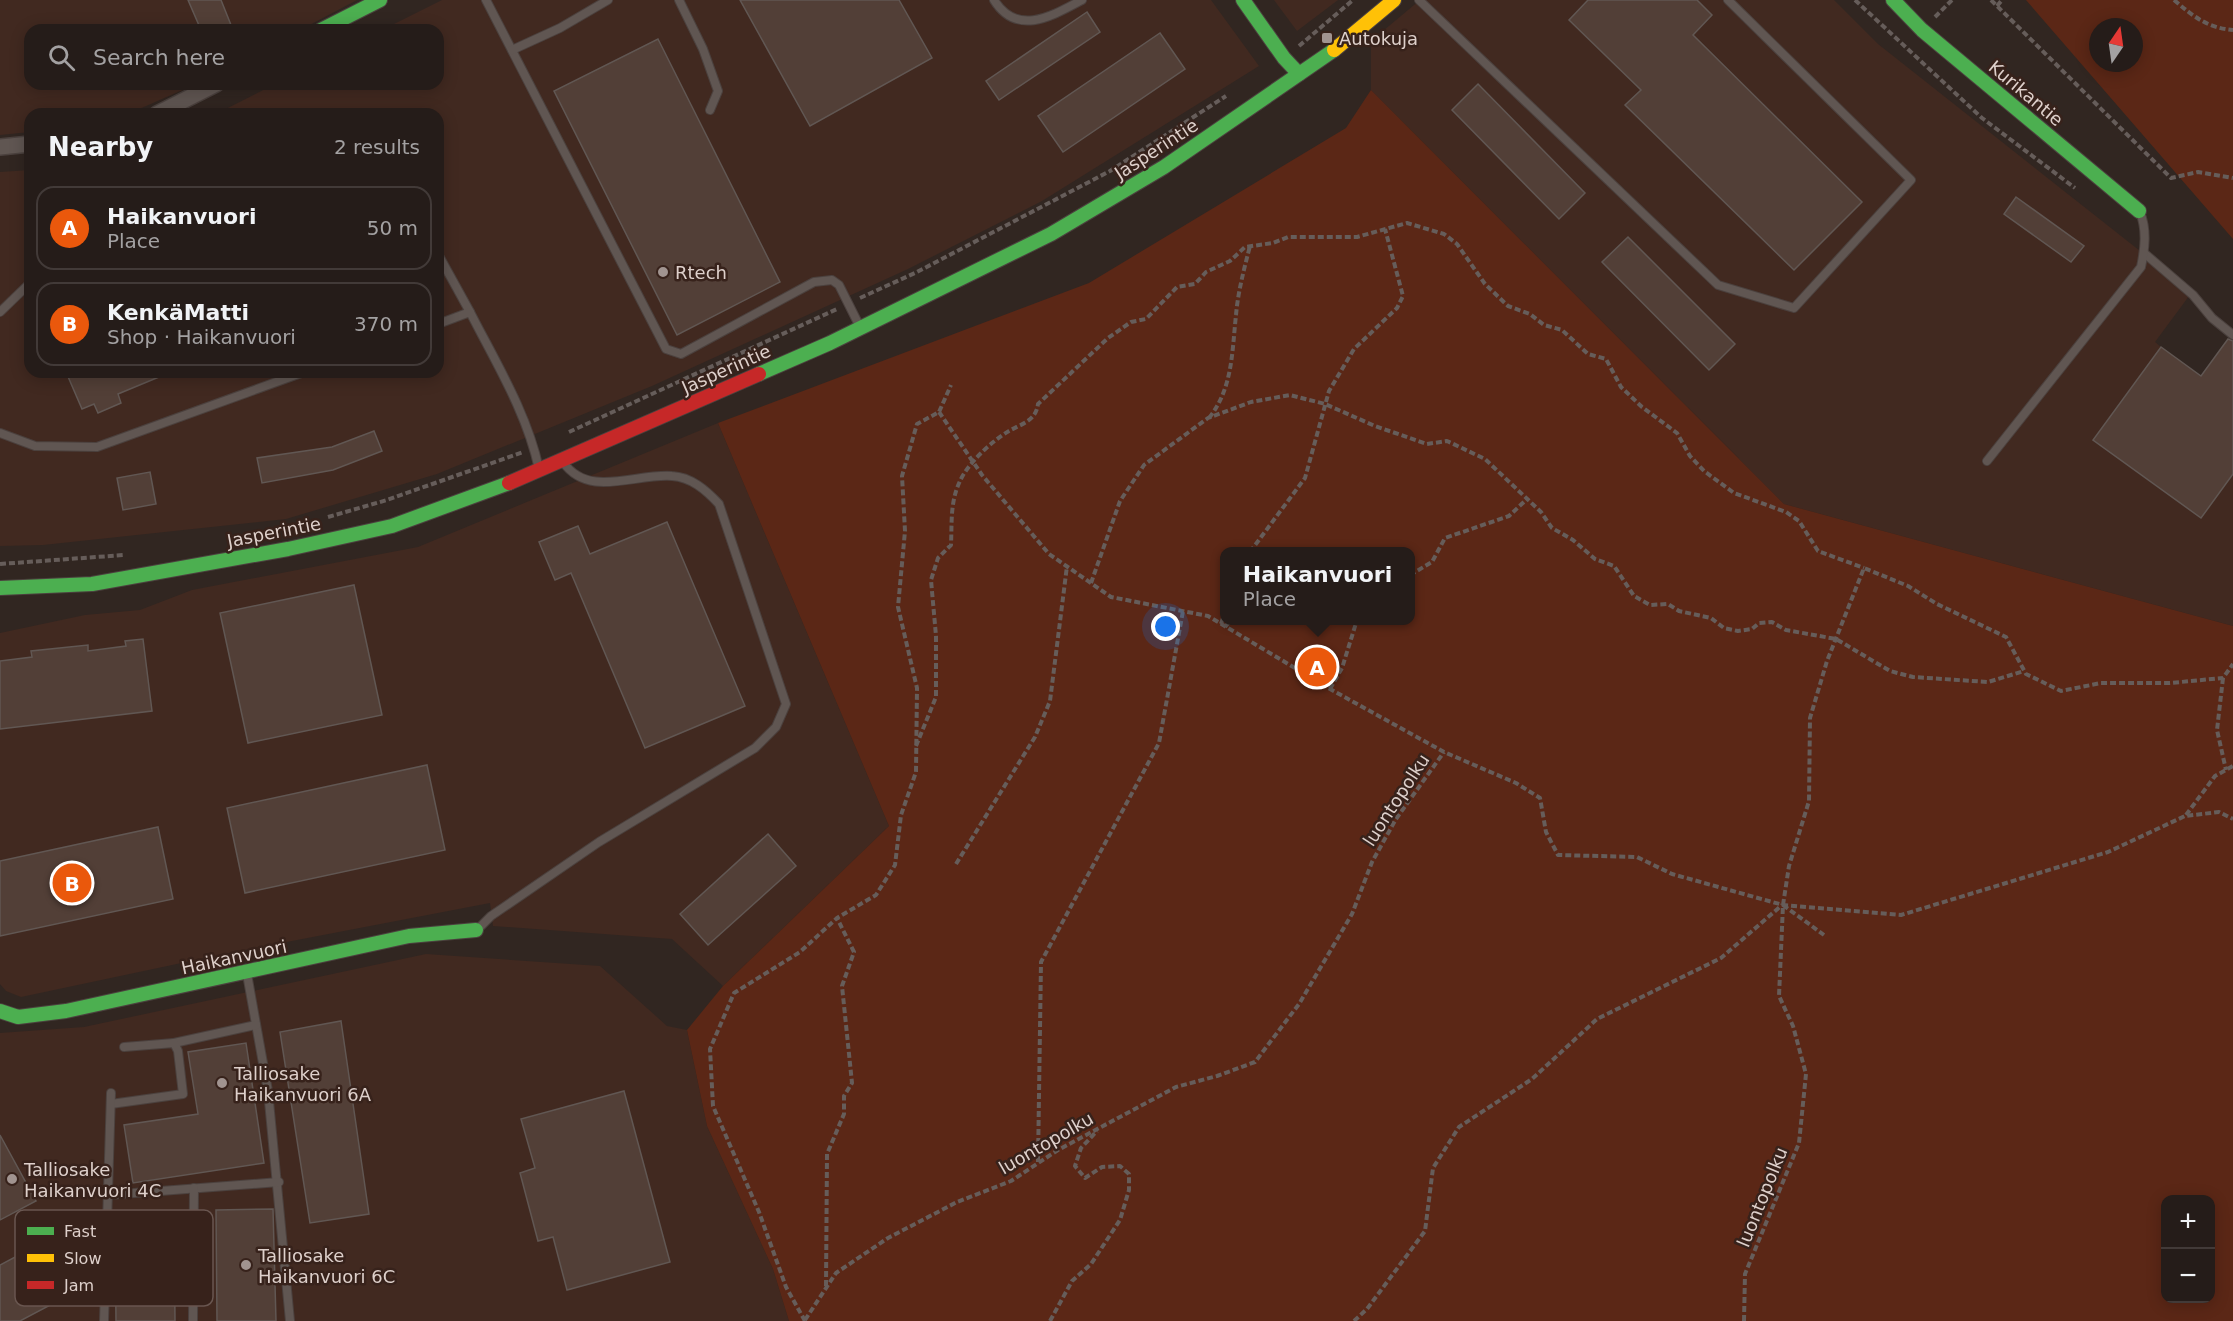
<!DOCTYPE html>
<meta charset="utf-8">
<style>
body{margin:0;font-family:"DejaVu Sans",sans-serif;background:#312926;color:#f1f3f6}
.controls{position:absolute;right:18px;bottom:18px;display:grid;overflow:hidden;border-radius:12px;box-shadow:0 3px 15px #0003}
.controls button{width:54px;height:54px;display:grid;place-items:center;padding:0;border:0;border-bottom:2px solid #423a38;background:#251c19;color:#f1f3f6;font:30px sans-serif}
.compass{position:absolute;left:2089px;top:18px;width:54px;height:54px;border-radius:50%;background:#251c19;box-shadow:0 3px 15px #0003;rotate:13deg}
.you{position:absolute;left:1166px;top:627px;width:21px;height:21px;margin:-15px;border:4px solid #fff;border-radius:50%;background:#1a73e8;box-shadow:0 0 0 9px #1a73e833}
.badge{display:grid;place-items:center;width:39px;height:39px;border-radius:50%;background:#ea580c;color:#fff;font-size:20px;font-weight:700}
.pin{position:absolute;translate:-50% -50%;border:3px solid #fff;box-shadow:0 2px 6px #0006}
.popup{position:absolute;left:1220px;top:547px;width:195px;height:78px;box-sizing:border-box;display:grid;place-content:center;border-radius:12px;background:#251c19;filter:drop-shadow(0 2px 4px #0005);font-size:20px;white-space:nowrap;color:#a3a1a2}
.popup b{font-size:22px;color:#f1f3f6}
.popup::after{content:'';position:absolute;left:50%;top:100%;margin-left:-12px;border:12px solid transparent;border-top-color:#251c19}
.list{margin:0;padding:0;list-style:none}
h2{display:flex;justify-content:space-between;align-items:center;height:78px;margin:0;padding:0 24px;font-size:26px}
h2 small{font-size:20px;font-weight:400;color:#a3a1a2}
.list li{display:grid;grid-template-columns:39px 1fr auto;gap:18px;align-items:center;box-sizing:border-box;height:84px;margin:0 12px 12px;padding:0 12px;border:2px solid #423a38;border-radius:18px}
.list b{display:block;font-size:22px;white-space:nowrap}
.list p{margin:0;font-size:20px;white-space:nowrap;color:#a3a1a2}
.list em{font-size:20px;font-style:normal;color:#a3a1a2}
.icon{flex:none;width:33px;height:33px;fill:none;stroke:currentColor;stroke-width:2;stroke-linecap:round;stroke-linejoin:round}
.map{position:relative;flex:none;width:2233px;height:1321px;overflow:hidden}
.search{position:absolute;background:#251c19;box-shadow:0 3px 15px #0003;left:24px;top:24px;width:420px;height:66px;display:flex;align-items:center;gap:15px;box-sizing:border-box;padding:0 21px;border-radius:18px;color:#a3a1a2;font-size:22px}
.panel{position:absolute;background:#251c19;box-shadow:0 3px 15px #0003;left:24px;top:108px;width:420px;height:270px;border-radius:18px}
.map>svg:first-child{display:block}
</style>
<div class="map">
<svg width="2233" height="1321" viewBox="0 0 2233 1321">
<rect width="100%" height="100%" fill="#312621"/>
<g fill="#412920">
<path d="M0 0H357L300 30H30V84H196L128 114H30V132L0 135Z"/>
<path d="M442 0H1211L1259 66 1042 201 908 269 652 386 437 474 286 519 43 545 0 546V172L30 170V372H438V114H216L275 84H438V30H382Z"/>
<path d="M1274 0H1338L1297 31Z"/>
<path d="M1420 0H1834L1878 44 2192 292 2155 342 2161 347 2094 440 2233 474V626L1784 504 1371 90V41Z"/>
<path d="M718 423 889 826 723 986 672 939 493 926 490 903 224 954 21 997 6 991 0 984V633L85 615 140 610 192 590 418 547Z"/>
<path d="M426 954 600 966 667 1026 687 1030 707 1126 773 1269 789 1321H0V1033L84 1027Z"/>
</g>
<g fill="#5b2716" fill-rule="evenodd">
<path d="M2026 0H2233V239ZM2098 27H2134V63H2098Z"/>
<path d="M1371 90 1784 504 2233 626V1321H789L773 1269 707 1126 687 1030 723 986 889 826 718 423 1089 283 1346 128ZM1224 552H1410V620H1224ZM2166 1200H2210V1298H2166Z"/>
</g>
<g fill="#523f37" stroke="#615753" stroke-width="1.5">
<path d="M188 0H221L233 30H201Z"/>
<path d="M740 0H899L932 58 810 126Z"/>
<path d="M1588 0H1697L1712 15 1693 35 1862 202 1794 270 1625 105 1641 90 1569 20Z"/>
<path d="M1087 12 1100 32 999 100 986 81Z"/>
<path d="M1160 33 1185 69 1063 152 1038 116Z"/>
<path d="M658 39 780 282 677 335 554 91Z"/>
<path d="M1478 84 1585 193 1559 219 1452 110Z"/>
<path d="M2016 197 2084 246 2071 262 2004 214Z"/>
<path d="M1628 237 1735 344 1709 370 1602 262Z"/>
<path d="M2228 339 2233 341V474L2201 518 2093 440 2161 347 2201 376Z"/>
<path d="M66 372H171L118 394 121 403 98 413 94 404 82 409Z"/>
<path d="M374 431 382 451 333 470 262 483 257 458 332 447Z"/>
<path d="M150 472 156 504 123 510 117 478Z"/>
<path d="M667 522 745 706 645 748 571 573 555 580 539 542 578 526 590 554Z"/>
<path d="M354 585 382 715 248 743 220 613Z"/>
<path d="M143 639 152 711 0 729V661L32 657 31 651 88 645V651L126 646 125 641Z"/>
<path d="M427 765 445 850 245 893 227 808Z"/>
<path d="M158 827 173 899 0 936V861Z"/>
<path d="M768 834 796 866 708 945 680 914Z"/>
<path d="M341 1021 369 1214 310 1223 280 1032Z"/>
<path d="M246 1043 264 1163 133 1183 124 1125 198 1114 188 1052Z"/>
<path d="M624 1091 670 1262 567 1290 553 1237 538 1241 520 1173 535 1168 521 1119Z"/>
<path d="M0 1135 36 1201 0 1220Z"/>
<path d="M273 1209 276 1321H217L216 1210Z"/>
<path d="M115 1212H174L175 1321H116Z"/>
<path d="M47 1240 75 1292 20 1321H0V1265Z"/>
</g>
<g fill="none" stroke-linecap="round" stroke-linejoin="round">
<defs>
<g id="lane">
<path d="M486 0 666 349 681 354 814 282 832 280 839 285 859 325"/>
<path d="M679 0 703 49 718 91 710 110"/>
<path d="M994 0C1017 37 1052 16 1082 0"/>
<path d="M1419 0 1718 285 1794 308 1911 180 1728 0"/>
<path d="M512 50 560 28 608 0"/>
<path d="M362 114H363"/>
<path d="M2144 253 2193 295 2212 318 2233 335"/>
<path d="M438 254 470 312"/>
<path d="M0 312 30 283"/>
<path d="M438 324 470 312C496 363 527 413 539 469"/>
<path d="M0 433 35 446 97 447 304 372"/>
<path d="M1987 461 2141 267C2145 248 2147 230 2140 212"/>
<path d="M478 929 491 916 599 842 755 748 776 727 786 704 719 504C706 490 691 477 672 476 635 473 589 499 563 462"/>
<path d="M247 974 268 1091 290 1321"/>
<path d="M174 1043 256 1025"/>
<path d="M111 1104 183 1094 178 1051 174 1043 124 1047"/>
<path d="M108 1195 279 1182"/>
<path d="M104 1321 111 1093"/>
<path d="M193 1321 194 1188"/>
</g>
<g id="street">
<path d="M157 114 216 84"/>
<path d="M0 147 30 144"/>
</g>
<g id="fast">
<path d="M1243 0 1284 58 1299 74"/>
<path d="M1893 0 1922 30 2139 211"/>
<path d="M321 30 380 0"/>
<path d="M759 374 830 343 1051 234 1164 167 1334 50"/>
<path d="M0 588 92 584 288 549 392 526 509 483"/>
<path d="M0 1011 18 1017 66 1011 409 936 476 930"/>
</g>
<path id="slow" d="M1334 50 1394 0"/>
<path id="jam" d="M509 483 759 374"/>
</defs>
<use href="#lane" stroke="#4b413e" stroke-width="10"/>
<use href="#street" stroke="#4b413e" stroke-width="18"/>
<use href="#fast" stroke="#4b413e" stroke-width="16"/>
<use href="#slow" stroke="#4b413e" stroke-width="16"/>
<use href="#jam" stroke="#4b413e" stroke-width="16"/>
<g stroke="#665d5a" stroke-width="4" stroke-dasharray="6 3" stroke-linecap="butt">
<path d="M1855 0 1982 118 2075 188"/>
<path d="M1991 0 2171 178 2198 172 2233 178"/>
<path d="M2174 0C2193 16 2207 28 2233 30"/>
<path d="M1997 6 2002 0"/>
<path d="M1935 17 1952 0"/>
<path d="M1299 46 1353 0"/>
<path d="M860 298 917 272 1110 171 1226 96"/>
<path d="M939 412 982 475 1049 554 1111 597 1208 616 1330 689 1444 752 1516 783 1540 798 1546 832 1558 855 1637 857 1672 874 1783 905 1901 915 2108 852 2185 816 2219 812 2233 819"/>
<path d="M1209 418C1233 388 1232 351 1236 315 1238 292 1244 269 1250 246"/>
<path d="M569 432 837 309"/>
<path d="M328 517 387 500 523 452"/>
<path d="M1250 552 1305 478 1329 391 1354 349 1397 308 1403 296 1385 229"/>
<path d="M0 564 124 555"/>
<path d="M1410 575 1432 562 1445 538 1509 516 1527 499"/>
<path d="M1091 583 1120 501 1144 465 1208 418 1251 402 1290 395 1325 404 1375 426 1427 444 1447 441 1485 459 1541 512 1552 528 1573 540 1595 559 1614 566 1634 596 1650 605 1668 604 1679 611 1711 618 1724 628 1738 631 1752 629 1759 623 1772 622 1786 630 1836 639 1890 671 1913 677 1988 682 2024 671"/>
<path d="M1221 624 1224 615"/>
<path d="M1225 627 1231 620"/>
<path d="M2223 678 2217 730 2226 770"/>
<path d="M1330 689 1342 668 1357 620"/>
<path d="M916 746 936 697V636L931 580 938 558 951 545C952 522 950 502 960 481 968 463 992 441 1009 431 1021 424 1036 421 1038 404L1108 338 1131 322 1146 319 1177 287 1195 284 1206 272 1230 261 1245 247 1273 243 1288 237H1357L1407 223 1444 234 1457 244 1485 284 1508 306 1530 314 1544 325 1562 330 1588 354 1606 359 1621 387 1642 407 1677 433 1690 456 1704 471 1734 493 1786 512 1799 521 1818 551 1864 568"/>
<path d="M2186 815 2215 776 2233 766"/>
<path d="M956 864 1035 737 1050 701 1067 566"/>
<path d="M1783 905 1824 935"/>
<path d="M1038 1162 1041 962 1159 743 1183 611"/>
<path d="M826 1286 827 1154 844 1114V1096L852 1083 842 986 854 952 837 918"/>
<path d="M805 1320 836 1273 888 1238 957 1202 1011 1181 1058 1150 1176 1087 1217 1076 1255 1062 1299 1004 1352 914 1372 862 1396 819 1444 752"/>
<path d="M805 1321 786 1287 759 1212 713 1106 710 1049 734 993 800 952 837 918 876 895 895 865 901 815 916 772 917 688 898 607 905 531 902 476 917 424 939 412 951 385"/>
<path d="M1050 1321 1072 1281 1091 1264 1120 1220 1129 1190V1174L1120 1166 1102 1167 1085 1178 1075 1166 1081 1148 1097 1131"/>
<path d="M1354 1321 1367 1309 1425 1231 1433 1168 1459 1127 1532 1079 1597 1019 1721 958 1782 905"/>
<path d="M1744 1321 1745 1274 1799 1143 1806 1074 1793 1026 1779 996 1783 905 1789 866 1809 801 1810 718 1827 661 1864 568 1908 586 1937 604 2006 637 2026 674 2061 691 2101 683H2170L2223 678 2233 664"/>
</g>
<use href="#lane" stroke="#605652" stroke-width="8"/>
<use href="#street" stroke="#605652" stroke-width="15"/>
<use href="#fast" stroke="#4caf50" stroke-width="14"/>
<use href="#slow" stroke="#ffc107" stroke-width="14"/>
<use href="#jam" stroke="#c62828" stroke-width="14"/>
</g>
<g fill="#a19490" stroke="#37221b" stroke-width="2">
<rect x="1321" y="32" width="12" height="12" rx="3"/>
<circle cx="663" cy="272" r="6"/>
<circle cx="222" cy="1083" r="6"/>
<circle cx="12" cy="1179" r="6"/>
<circle cx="246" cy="1265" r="6"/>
</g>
<g text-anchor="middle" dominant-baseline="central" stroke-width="5" stroke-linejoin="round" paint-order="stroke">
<g font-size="18" fill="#ded0cb" stroke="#37221b" text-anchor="start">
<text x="1339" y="38">Autokuja</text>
<text x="675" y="272">Rtech</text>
<text x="234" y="1073">Talliosake<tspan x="234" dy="21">Haikanvuori 6A</tspan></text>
<text x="24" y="1169">Talliosake<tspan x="24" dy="21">Haikanvuori 4C</tspan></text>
<text x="258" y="1255">Talliosake<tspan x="258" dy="21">Haikanvuori 6C</tspan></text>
</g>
<g font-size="18" fill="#ded0cb" stroke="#37221b">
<text transform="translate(2026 93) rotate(40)">Kurikantie</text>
<text transform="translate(1156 149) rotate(-33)">Jasperintie</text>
<text transform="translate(726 369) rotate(-24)">Jasperintie</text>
<text transform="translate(274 532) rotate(-11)">Jasperintie</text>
<text transform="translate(1396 800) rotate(-57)">luontopolku</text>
<text transform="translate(234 957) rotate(-12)">Haikanvuori</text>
<text transform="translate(1046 1143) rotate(-30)">luontopolku</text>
<text transform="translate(1762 1197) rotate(-68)">luontopolku</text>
</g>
</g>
<rect x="15" y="1210" width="198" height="96" rx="9" fill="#37221b" stroke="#695650" stroke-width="1.5"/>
<rect x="27" y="1227" width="27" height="8" fill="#4caf50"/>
<rect x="27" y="1254" width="27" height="8" fill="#ffc107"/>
<rect x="27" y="1281" width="27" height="8" fill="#c62828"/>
<g font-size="16" fill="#ded0cb">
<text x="64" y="1237">Fast</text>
<text x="64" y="1264">Slow</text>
<text x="64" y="1291">Jam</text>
</g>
</svg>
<div class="controls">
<button>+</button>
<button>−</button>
</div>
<svg class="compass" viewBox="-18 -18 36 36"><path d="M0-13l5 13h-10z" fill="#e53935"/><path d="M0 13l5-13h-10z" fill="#a3a1a2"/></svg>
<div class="you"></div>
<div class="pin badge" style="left:1317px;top:667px">A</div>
<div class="popup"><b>Haikanvuori</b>Place</div>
<div class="pin badge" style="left:72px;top:883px">B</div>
<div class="search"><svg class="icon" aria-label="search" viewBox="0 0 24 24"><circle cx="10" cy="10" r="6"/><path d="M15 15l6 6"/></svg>Search here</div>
<section class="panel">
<h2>Nearby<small>2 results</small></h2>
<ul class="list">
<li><span class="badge">A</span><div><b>Haikanvuori</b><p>Place</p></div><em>50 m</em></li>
<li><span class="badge">B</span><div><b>KenkäMatti</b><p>Shop · Haikanvuori</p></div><em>370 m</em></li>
</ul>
</section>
</div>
